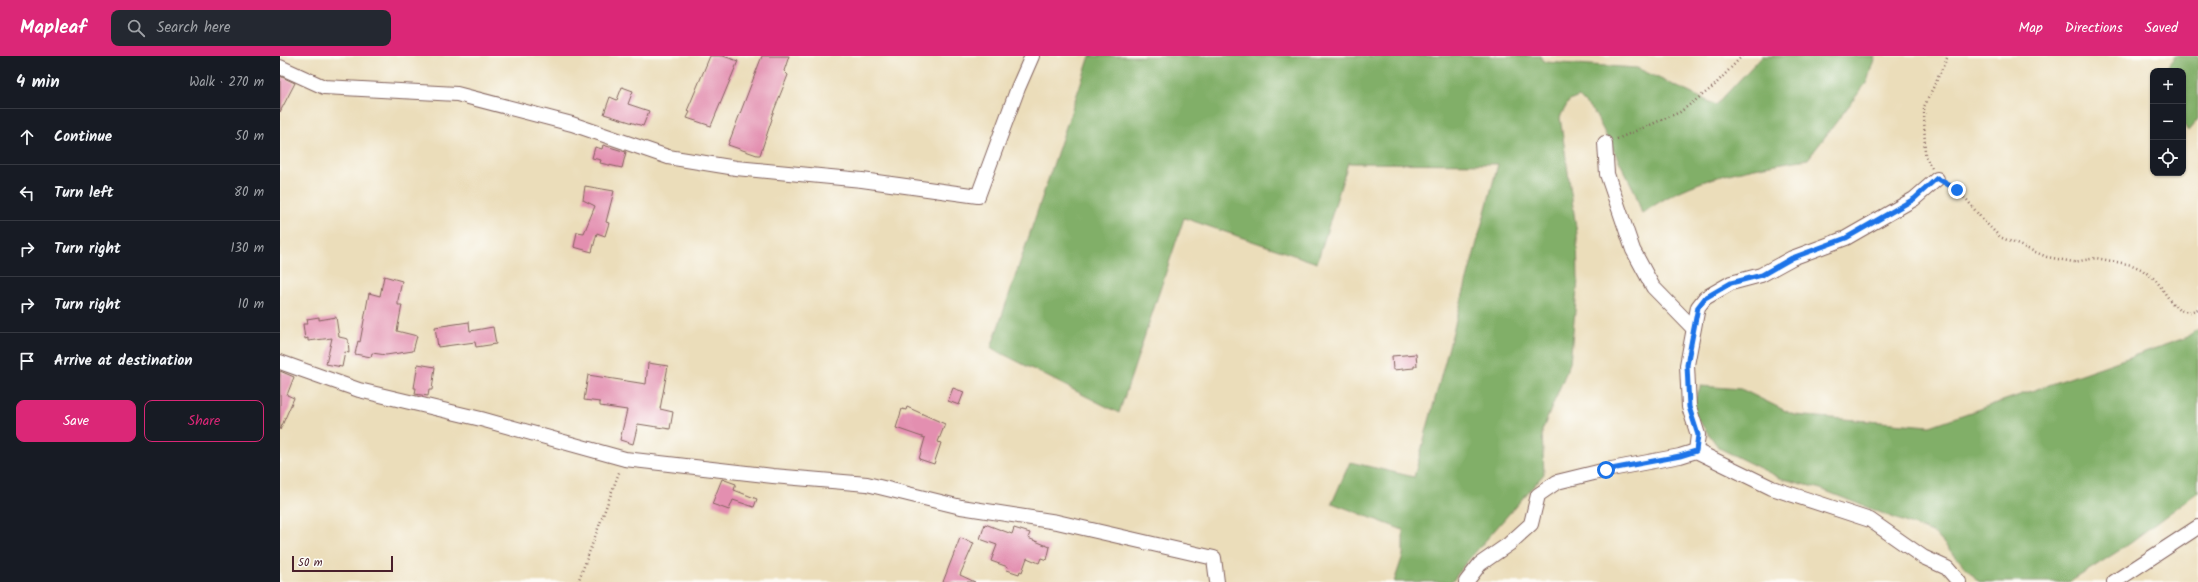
<!DOCTYPE html>
<meta charset="utf-8">
<style>
body{margin:0;font-family:Kalam,sans-serif;background:#242831;color:#f1f3f6}
.controls{position:absolute;right:12px;top:12px;display:grid;overflow:hidden;border-radius:8px;box-shadow:0 1px 3px #0004}
.controls button{width:36px;height:36px;display:grid;place-items:center;padding:0;border:0;border-bottom:1px solid #363941;background:#171b24;color:#f1f3f6;font:20px sans-serif}
.scale{position:absolute;left:12px;bottom:10px;width:101px;box-sizing:border-box;padding-left:4px;border:2px solid #4a1f2b;border-top:0;font-size:11px;line-height:14px;white-space:nowrap;color:#4a1f2b;-webkit-text-stroke:3px #fdfcf7;paint-order:stroke}
.stop{position:absolute;width:12px;height:12px;margin:-9px;border:3px solid #1a73e8;border-radius:50%;background:#fff}
.stop.end{background:#1a73e8;border-color:#fff;box-shadow:0 1px 4px #0008}
.list{margin:0;padding:0;list-style:none}
h2{display:flex;justify-content:space-between;align-items:center;height:52px;margin:0;padding:0 16px;font-size:17px}
h2 small{font-size:13px;font-weight:400;color:#9ea1a6}
.list li{display:grid;grid-template-columns:26px 1fr auto;gap:12px;align-items:center;box-sizing:border-box;height:56px;padding:0 16px;border-top:1px solid #363941}
.list b{display:block;font-size:15px;white-space:nowrap}
.list em{font-size:13px;font-style:normal;color:#9ea1a6}
.actions{display:flex;gap:8px;padding:12px 16px}
.actions a{flex:1;padding:9px 0;border:1px solid #db2777;border-radius:8px;text-align:center;font-size:14px;color:#db2777}
.actions .main{background:#db2777;color:#fff}
.icon{flex:none;width:22px;height:22px;fill:none;stroke:currentColor;stroke-width:2;stroke-linecap:round;stroke-linejoin:round}
.map{position:relative;flex:none;width:1918px;height:526px;overflow:hidden}
header{display:flex;align-items:center;gap:24px;box-sizing:border-box;height:56px;padding:0 20px;background:#db2777;color:#fff}
header strong{font-size:19px}
nav{display:flex;gap:22px;margin-inline-start:auto;font-size:14px}
.search{width:280px;height:36px;background:#242831;display:flex;align-items:center;gap:10px;box-sizing:border-box;padding:0 14px;border-radius:8px;color:#9ea1a6;font-size:15px}
main{display:flex}
aside{flex:1;background:#171b24}
.map>svg:first-child{display:block}
</style>
<header>
<strong>Mapleaf</strong>
<div class="search"><svg class="icon" aria-label="search" viewBox="0 0 24 24"><circle cx="10" cy="10" r="6"/><path d="M15 15l6 6"/></svg>Search here</div>
<nav><a>Map</a><a>Directions</a><a>Saved</a></nav>
</header>
<main>
<aside>
<h2>4 min<small>Walk · 270 m</small></h2>
<ul class="list">
<li><svg class="icon" aria-label="ahead" viewBox="0 0 24 24"><path d="M12 20V5M6 11l6-6 6 6"/></svg><div><b>Continue</b></div><em>50 m</em></li>
<li><svg class="icon" aria-label="left" viewBox="0 0 24 24"><path d="M17 20v-9H6M10 6l-5 5 5 5"/></svg><div><b>Turn left</b></div><em>80 m</em></li>
<li><svg class="icon" aria-label="right" viewBox="0 0 24 24"><path d="M7 20v-9h11M14 6l5 5-5 5"/></svg><div><b>Turn right</b></div><em>130 m</em></li>
<li><svg class="icon" aria-label="right" viewBox="0 0 24 24"><path d="M7 20v-9h11M14 6l5 5-5 5"/></svg><div><b>Turn right</b></div><em>10 m</em></li>
<li><svg class="icon" aria-label="arrive" viewBox="0 0 24 24"><path d="M6 21V4h12l-3 4 3 4H6"/></svg><div><b>Arrive at destination</b></div></li>
</ul>
<div class="actions"><a class="main">Save</a><a>Share</a></div>
</aside>
<div class="map">
<svg width="1918" height="526" viewBox="0 0 1918 526">
<rect width="100%" height="100%" fill="#fdfcf7"/>
<filter id="ink" filterUnits="userSpaceOnUse"><feTurbulence type="fractalNoise" baseFrequency=".025" numOctaves="2"/><feDisplacementMap in="SourceGraphic" scale="8" xChannelSelector="R" yChannelSelector="G"/><feConvolveMatrix kernelMatrix="1 2 1 2 8 2 1 2 1" color-interpolation-filters="sRGB"/></filter>
<filter id="wash" filterUnits="userSpaceOnUse"><feTurbulence type="fractalNoise" baseFrequency=".012" numOctaves="4" result="noise"/><feDisplacementMap in="SourceGraphic" scale="16" xChannelSelector="R" yChannelSelector="G"/><feGaussianBlur stdDeviation="0.9" result="paint"/><feColorMatrix in="noise" values="0 0 0 0 0 0 0 0 0 0 0 0 0 0 0 0 0 1.4 0 .05"/><feComposite in="paint" operator="in"/></filter>
<g filter="url(#wash)">
<rect width="100%" height="100%" fill="#ebddba"/>
<g fill="#81af68" stroke="#66674a">
<path d="M810 0H1260L1265 6 1357 12 1436 49 1482 0H1595L1587 26 1528 103C1470 112 1410 121 1362 158L1355 136 1314 56 1299 41 1289 45 1280 61 1297 178 1298 224 1290 307 1262 375 1264 418 1184 509 1172 526H1114L1123 499V474L1052 447 1070 406 1134 421 1218 108 1068 107 1037 207 904 162 839 357 711 292Z"/>
<path d="M1895 0H1918V63L1908 75 1903 69V15H1884Z"/>
<path d="M1918 273V436L1840 494 1790 526H1699L1655 478 1538 432 1500 422 1439 392 1410 353 1421 330 1461 333 1514 359 1650 370 1905 282Z"/>
</g>
<g id="blocks">
<g fill="#e38fb0">
<path d="M430 0H443L458 5 431 70 407 62 410 56 407 55Z"/>
<path d="M482 0H509L504 15 508 19 491 62 492 63 480 99H477L448 89Z"/>
<path d="M0 20 15 27 0 56Z"/>
<path d="M342 31 353 35 348 48 369 55 363 70 324 58 330 41 337 44Z"/>
<path d="M323 89 346 96 342 112 320 107 321 104 312 102 315 91 322 93Z"/>
<path d="M305 130 334 135 326 166 329 167 325 180 317 177 312 196 294 191 297 176 304 177 315 150 303 144Z"/>
<path d="M104 220 122 225 118 244V249H122L117 275 137 280 133 295 106 299 92 297 91 301 75 298 78 285 80 286 89 237 100 240Z"/>
<path d="M39 261V264L56 261 59 281 68 283 69 297 65 296 62 311 46 308 52 282 28 285V282L25 283 23 268H28L27 263Z"/>
<path d="M189 266 190 275 213 271 216 288 196 291 195 286 158 291 155 271Z"/>
<path d="M1136 298 1137 310H1134V312L1113 314 1112 300Z"/>
<path d="M368 307 388 310 380 353 393 356 390 373 358 368 353 388 340 384 347 354 320 350V346L304 344 308 319 366 328Z"/>
<path d="M138 308 155 311 152 334H149L148 340 135 338 136 332H134Z"/>
<path d="M0 315 14 321 7 339 14 342 0 374Z"/>
<path d="M673 332 684 336 679 349 668 345Z"/>
<path d="M627 351 665 368 658 386 661 387 654 408 639 403 645 382 616 372 622 353 626 354Z"/>
<path d="M442 423 456 428 454 434 477 443 474 451 453 444 449 454 432 448Z"/>
<path d="M705 468 732 478 734 472 750 477 748 482 770 491 767 504 761 502 759 507 747 502 742 516 740 515 739 518 727 514 728 511 711 505 717 489 700 483Z"/>
<path d="M680 482 694 487 680 519 695 526H663Z"/>
</g>
</g>
</g>
<g filter="url(#ink)">
<use href="#blocks" fill-opacity="0" stroke="#82625d" stroke-width="1"/>
<g fill="none" stroke-linecap="round" stroke-linejoin="round">
<defs>
<g id="minor">
<path d="M0 11 44 31 177 38 292 68 388 101 456 112 582 124 698 140 738 32 752 0"/>
<path d="M1325 87 1327 118 1353 194 1373 231 1413 272"/>
<path d="M0 306 79 334 201 363 345 403 493 420 587 428 681 451 777 466 934 502 937 526"/>
<path d="M1416 395 1418 379 1409 351 1407 309 1418 251 1425 242 1451 227 1481 219 1512 202 1566 182 1634 143 1657 123"/>
<path d="M1186 526 1200 508 1229 488 1251 468 1258 439 1277 426 1326 414 1400 400 1416 395 1492 432 1590 464 1643 501 1667 512 1679 526"/>
<path d="M1834 526 1918 471"/>
</g>
</defs>
<use href="#minor" stroke="#82625d" stroke-width="16"/>
<g stroke="#82625d" stroke-width="2.5" stroke-dasharray="1 3" stroke-linecap="butt">
<path d="M1337 83 1400 56 1433 31 1462 0"/>
<path d="M1652 112 1645 100 1644 51 1668 0"/>
<path d="M1669 128 1687 144 1702 163 1720 181 1767 201 1794 206 1816 202 1852 209 1861 213 1876 224 1891 246 1899 254 1910 256 1918 253"/>
<path d="M298 526 340 414"/>
</g>
<use href="#minor" stroke="#fff" stroke-width="14"/>
</g>
</g>
<g fill="none" stroke-linecap="round" stroke-linejoin="round" filter="url(#ink)">
<path stroke="#1a73e8" stroke-width="5" d="M1326 414 1400 400 1416 395 1418 379 1409 351 1407 309 1418 251 1425 242 1451 227 1482 219 1512 202 1566 182 1634 143 1657 122 1677 134"/>
</g>
</svg>
<div class="controls">
<button>+</button>
<button>−</button>
<button><svg class="icon" aria-label="locate" viewBox="0 0 24 24"><circle cx="12" cy="12" r="6"/><path d="M12 2v4M12 18v4M2 12h4M18 12h4"/></svg></button>
</div>
<div class="scale">50 m</div>
<div class="stop" style="left:1326px;top:414px"></div>
<div class="stop end" style="left:1677px;top:134px"></div>
</div>
</main>
